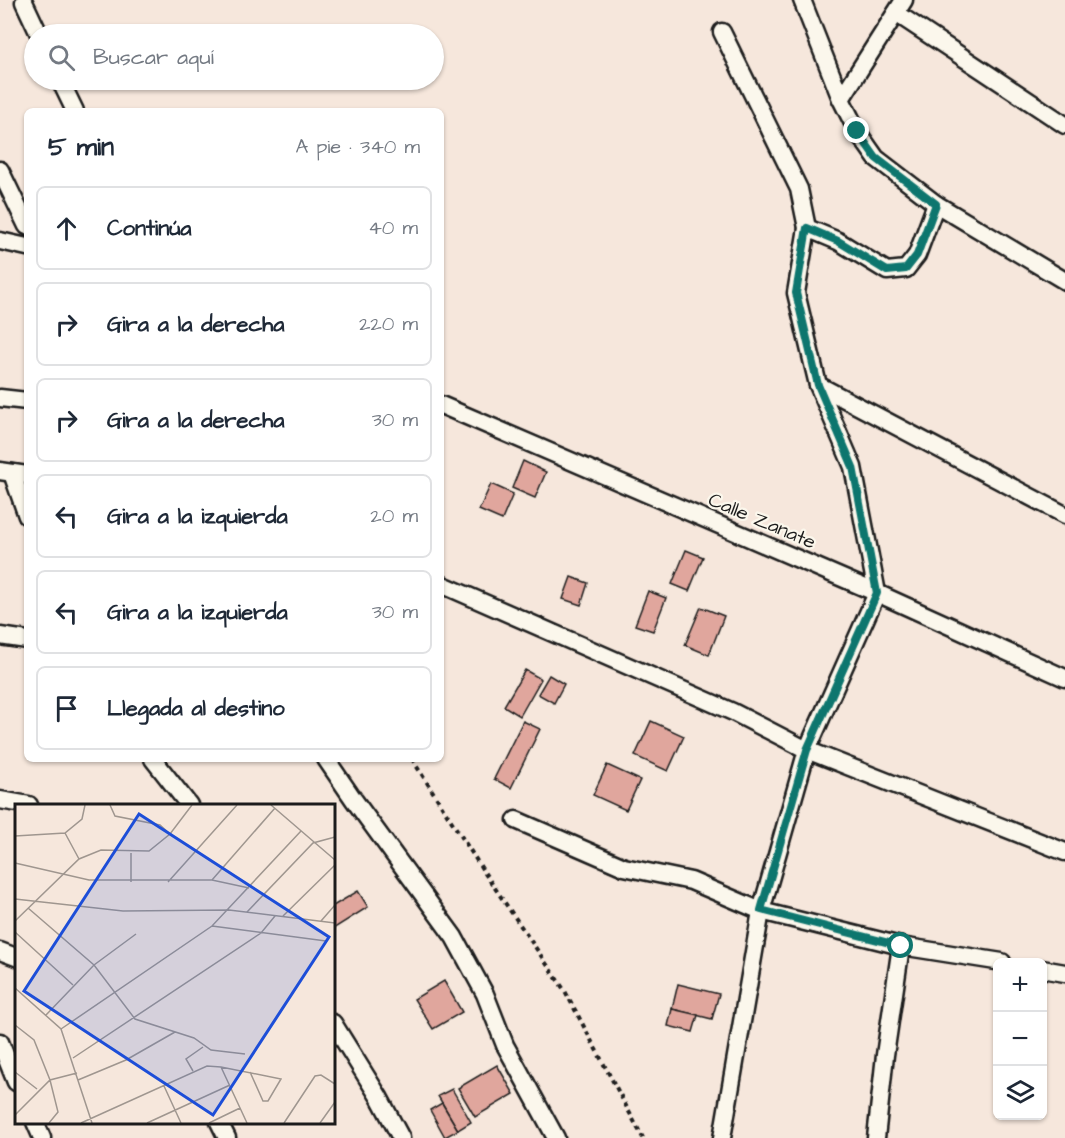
<!DOCTYPE html>
<html lang="es">
<meta charset="utf-8">
<style>
body{margin:0;font-family:"Architects Daughter",sans-serif;background:#f2f2f3;color:#1f2937}
.controls{position:absolute;right:18px;bottom:18px;display:grid;overflow:hidden;border-radius:9px;box-shadow:0 2px 4px #0004}
.controls button{width:54px;height:54px;display:grid;place-items:center;padding:0;border:0;border-bottom:2px solid #e0e1e3;background:#fff;color:#1f2937;font:30px sans-serif}
.stop{position:absolute;width:18px;height:18px;margin:-14px;border:4px solid #0f766e;border-radius:50%;background:#fff}
.stop.end{background:#0f766e;border-color:#fff;box-shadow:0 2px 6px #0008}
.list{margin:0;padding:0;list-style:none}
h2{display:flex;justify-content:space-between;align-items:center;height:78px;margin:0;padding:0 24px;font-size:26px}
h2 small{font-size:20px;font-weight:400;color:#747a83}
.list li{display:grid;grid-template-columns:39px 1fr auto;gap:18px;align-items:center;box-sizing:border-box;height:84px;margin:0 12px 12px;padding:0 12px;border:2px solid #e0e1e3;border-radius:9px}
.list b{display:block;font-size:22px;white-space:nowrap}
.list em{font-size:20px;font-style:normal;color:#747a83}
.icon{flex:none;width:33px;height:33px;fill:none;stroke:currentColor;stroke-width:2;stroke-linecap:round;stroke-linejoin:round}
.map{position:relative;flex:none;width:1065px;height:1138px;overflow:hidden}
.search{position:absolute;background:#fff;box-shadow:0 2px 4px #0004;left:24px;top:24px;width:420px;height:66px;display:flex;align-items:center;gap:15px;box-sizing:border-box;padding:0 21px;border-radius:33px;color:#747a83;font-size:22px}
.panel{position:absolute;background:#fff;box-shadow:0 2px 4px #0004;left:24px;top:108px;width:420px;height:654px;border-radius:9px}
.map>svg:first-child{display:block}
</style>
<div class="map">
<svg width="1065" height="1138" viewBox="0 0 1065 1138">
<rect width="100%" height="100%" fill="#f6e7dc"/>
<filter id="ink" filterUnits="userSpaceOnUse"><feTurbulence type="fractalNoise" baseFrequency=".0167" numOctaves="2"/><feDisplacementMap in="SourceGraphic" scale="12" xChannelSelector="R" yChannelSelector="G"/><feConvolveMatrix kernelMatrix="1 2 1 2 8 2 1 2 1" color-interpolation-filters="sRGB"/></filter>
<g filter="url(#ink)">
<g fill="#e0a69d" stroke="#1c1c1c" stroke-width="1.5">
<path d="M523 461 546 472 535 498 512 488Z"/>
<path d="M491 484 513 494 502 520 479 510Z"/>
<path d="M686 550 703 557 689 591 672 584Z"/>
<path d="M571 577 588 583 581 605 563 599Z"/>
<path d="M648 591 666 598 653 631 635 625Z"/>
<path d="M701 607 724 616 709 655 685 645Z"/>
<path d="M525 670 541 679 520 716 504 706Z"/>
<path d="M549 675 564 684 554 703 538 694Z"/>
<path d="M523 721 540 729 511 788 494 779Z"/>
<path d="M651 721 684 736 668 771 635 756Z"/>
<path d="M607 765 640 780 626 810 593 795Z"/>
<path d="M358 891 368 907 333 929V906Z"/>
<path d="M444 981 462 1012 433 1029 414 999Z"/>
<path d="M678 984 719 994 712 1019 672 1009Z"/>
<path d="M672 1009 698 1015 693 1032 668 1026Z"/>
<path d="M497 1065 514 1094 475 1117 458 1088Z"/>
<path d="M452 1089 471 1122 458 1130 438 1096Z"/>
<path d="M442 1103 458 1130 445 1137 430 1110Z"/>
</g>
<g fill="none" stroke-linecap="round" stroke-linejoin="round">
<defs>
<g id="minor">
<path d="M802 0 841 99 857 131 876 158 936 204 1065 281"/>
<path d="M24 2 39 34"/>
<path d="M896 13 1065 125"/>
<path d="M60 80 75 111"/>
<path d="M841 99 904 0"/>
<path d="M0 170 27 226"/>
<path d="M807 228 838 241 887 271 906 269 917 255 936 204"/>
<path d="M0 241 27 247"/>
<path d="M818 385 1065 515"/>
<path d="M0 398 27 401"/>
<path d="M441 405 877 593 1065 678"/>
<path d="M0 471 27 475"/>
<path d="M12 473 27 516"/>
<path d="M441 584 733 712 807 750 1065 852"/>
<path d="M0 636 27 640"/>
<path d="M153 759 189 805"/>
<path d="M326 759 354 800 454 937 485 994 505 1045 556 1138"/>
<path d="M0 800 29 805"/>
<path d="M516 820 624 867 691 881 761 911 901 946 1002 962"/>
<path d="M0 951 16 957"/>
<path d="M1042 969 1065 973"/>
<path d="M333 1023 379 1097 401 1138"/>
<path d="M0 1042 16 1082"/>
<path d="M35 1122 42 1138"/>
<path d="M219 1122 227 1138"/>
<path d="M722 1138 761 911 807 750 877 593 853 467 818 385 796 293 807 228 799 189 722 32"/>
<path d="M876 1138 885 1055 901 946"/>
</g>
</defs>
<use href="#minor" stroke="#1c1c1c" stroke-width="21"/>
<path stroke="#1c1c1c" stroke-width="4" stroke-dasharray="4.5 4.5" stroke-linecap="butt" d="M412 759 484 872 565 991 643 1138"/>
<use href="#minor" stroke="#fbf7ec" stroke-width="16"/>
</g>
</g>
<g fill="none" stroke-linecap="round" stroke-linejoin="round" filter="url(#ink)">
<path stroke="#0f766e" stroke-width="8" d="M857 131 876 158 936 204 917 255 906 269 887 271 838 241 807 228 796 293 818 385 853 467 877 593 807 750 761 910 901 946"/>
</g>
<g text-anchor="middle" dominant-baseline="central" stroke-width="4.5" stroke-linejoin="round" paint-order="stroke">
<g font-size="20" fill="#1c1c1c" stroke="#fbf7ec">
<text transform="translate(762 521) rotate(23)">Calle Zanate</text>
</g>
</g>
<g transform="translate(15 804)">
<rect width="320" height="320" fill="#f6e7dc"/>
<path fill="none" stroke="#9f968f" stroke-width="1.5" d="M95 1 100 12 145 21 155 30M256 1 320 56M50 29 64 55M0 32 50 29 67 15 70 1M0 59 74 76H197L234 84M197 76 260 4M116 78V49M153 78 222 1M0 95 108 107 214 106 320 119M13 104 79 161 120 215 179 234 196 246 230 250M232 108 298 39 320 33M268 112 320 61M0 117 64 55 86 46 134 47 155 30 177 1M306 117 320 101M197 122 311 137M0 128 58 181M0 184 46 225 77 319M31 211 79 161 121 130M0 221 19 236 35 276 43 308 34 319M46 225 197 122 286 27M58 254 246 129 260 112M206 263 232 319M178 267 171 255 188 243M0 268 22 285M63 276 111 256 160 228M149 282 166 319M0 311 35 276 62 269M66 319 192 262 206 263 266 275 253 297H248L235 268M132 319 215 281M194 319 225 304M269 319 300 272 306 271 320 280M305 319 320 298"/>
<path fill="#1d4ed8" fill-opacity="0.15" stroke="#1d4ed8" stroke-width="3" d="M124 10 314 133 198 311 9 187Z"/>
<rect width="320" height="320" fill="none" stroke="#1c1c1c" stroke-width="3"/>
</g>
</svg>
<div class="controls">
<button>+</button>
<button>−</button>
<button><svg class="icon" aria-label="layers" viewBox="0 0 24 24"><path d="M12 4l9 5-9 5-9-5zM3 14l9 5 9-5"/></svg></button>
</div>
<div class="stop" style="left:901px;top:946px"></div>
<div class="stop end" style="left:857px;top:131px"></div>
<div class="search"><svg class="icon" aria-label="search" viewBox="0 0 24 24"><circle cx="10" cy="10" r="6"/><path d="M15 15l6 6"/></svg>Buscar aquí</div>
<section class="panel">
<h2>5 min<small>A pie · 340 m</small></h2>
<ul class="list">
<li><svg class="icon" aria-label="ahead" viewBox="0 0 24 24"><path d="M12 20V5M6 11l6-6 6 6"/></svg><div><b>Continúa</b></div><em>40 m</em></li>
<li><svg class="icon" aria-label="right" viewBox="0 0 24 24"><path d="M7 20v-9h11M14 6l5 5-5 5"/></svg><div><b>Gira a la derecha</b></div><em>220 m</em></li>
<li><svg class="icon" aria-label="right" viewBox="0 0 24 24"><path d="M7 20v-9h11M14 6l5 5-5 5"/></svg><div><b>Gira a la derecha</b></div><em>30 m</em></li>
<li><svg class="icon" aria-label="left" viewBox="0 0 24 24"><path d="M17 20v-9H6M10 6l-5 5 5 5"/></svg><div><b>Gira a la izquierda</b></div><em>20 m</em></li>
<li><svg class="icon" aria-label="left" viewBox="0 0 24 24"><path d="M17 20v-9H6M10 6l-5 5 5 5"/></svg><div><b>Gira a la izquierda</b></div><em>30 m</em></li>
<li><svg class="icon" aria-label="arrive" viewBox="0 0 24 24"><path d="M6 21V4h12l-3 4 3 4H6"/></svg><div><b>Llegada al destino</b></div></li>
</ul>
</section>
</div>
